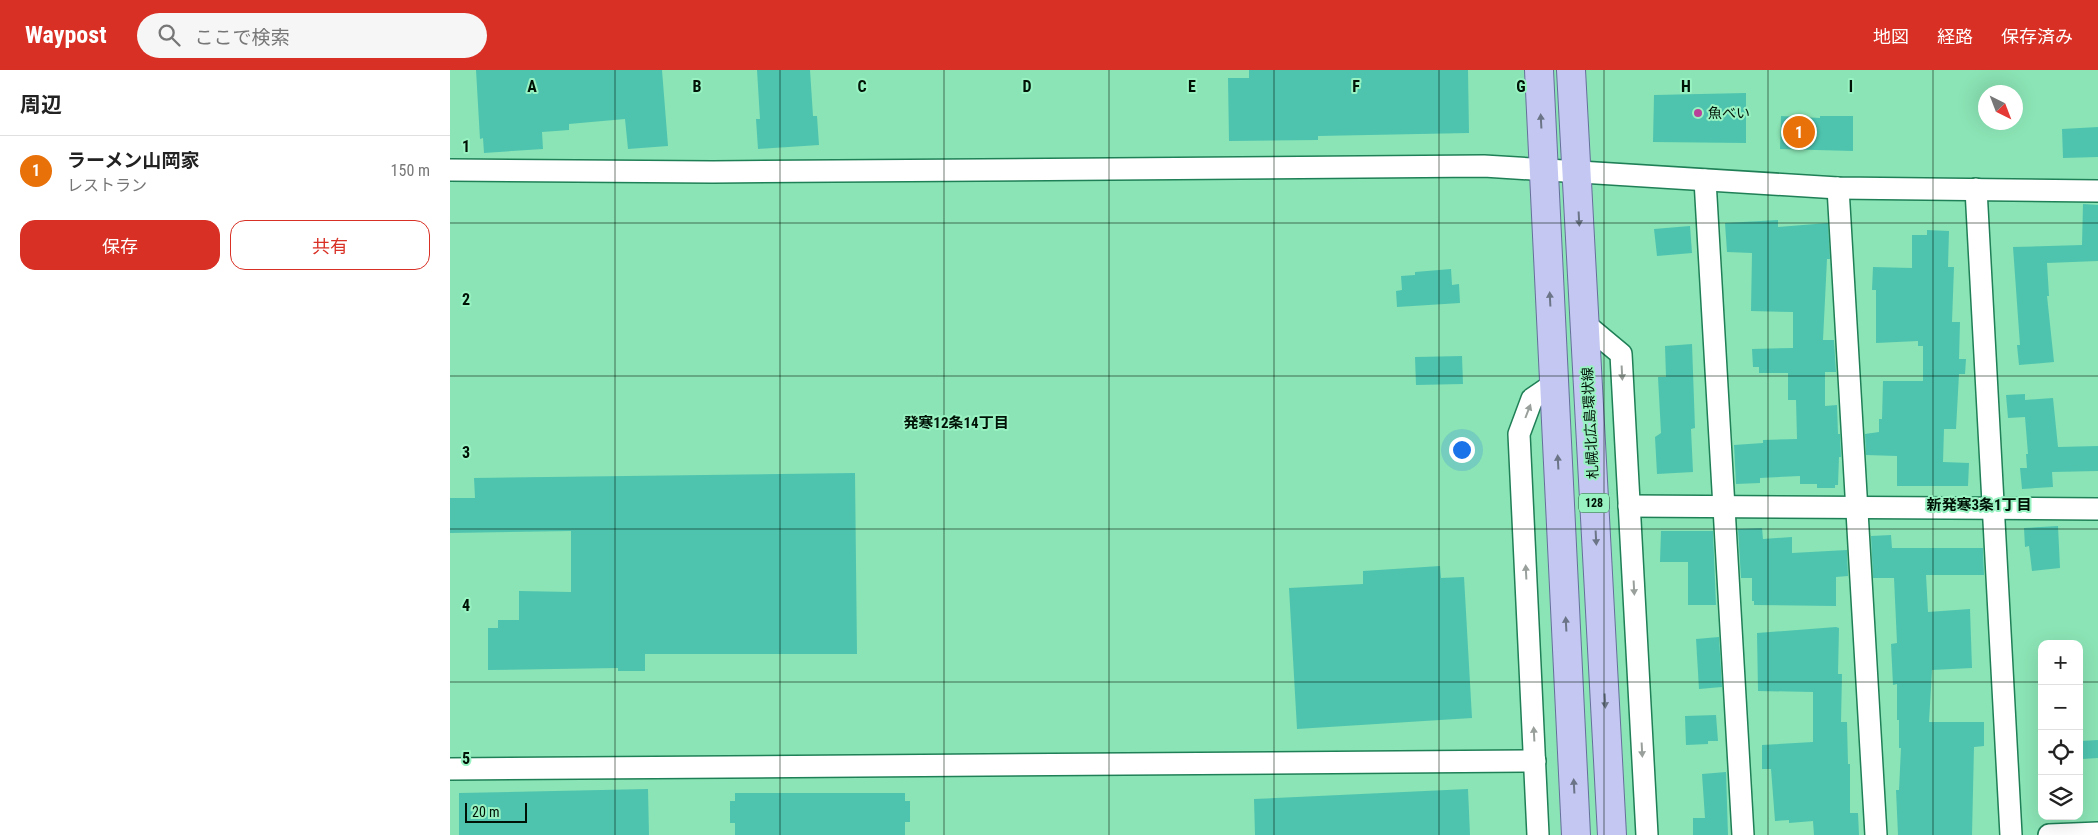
<!DOCTYPE html>
<html lang="ja">
<meta charset="utf-8">
<style>
body{margin:0;font-family:"Roboto Condensed","Noto Sans JP",sans-serif;background:#f6f6f6;color:#222}
.controls{position:absolute;right:15px;bottom:15px;display:grid;overflow:hidden;border-radius:10px;box-shadow:0 5px 20px #0002}
.controls button{width:45px;height:45px;display:grid;place-items:center;padding:0;border:0;border-bottom:1px solid #e0e0e0;background:#fff;color:#222;font:25px sans-serif}
.compass{position:absolute;left:1528px;top:15px;width:45px;height:45px;border-radius:50%;background:#fff;box-shadow:0 5px 20px #0002;rotate:138deg}
.scale{position:absolute;left:15px;bottom:12px;width:62px;box-sizing:border-box;padding-left:5px;border:2px solid #001105;border-top:0;font-size:14px;line-height:18px;white-space:nowrap;color:#001105;-webkit-text-stroke:4px #98f2c2;paint-order:stroke}
.you{position:absolute;left:1011px;top:379px;width:18px;height:18px;margin:-12px;border:4px solid #fff;border-radius:50%;background:#1a73e8;box-shadow:0 0 0 8px #1a73e833}
.badge{display:grid;place-items:center;width:32px;height:32px;border-radius:50%;background:#d93025;color:#fff;font-size:16px;font-weight:700}
.pin{position:absolute;translate:-50% -50%;border:2px solid #fff;box-shadow:0 1px 5px #0006}
.list{margin:0;padding:0;list-style:none}
h2{display:flex;justify-content:space-between;align-items:center;height:65px;margin:0;padding:0 20px;font-size:21px}
h2 small{font-size:16px;font-weight:400;color:#767676}
.list li{display:grid;grid-template-columns:32px 1fr auto;gap:15px;align-items:center;box-sizing:border-box;height:70px;padding:0 20px;border-top:1px solid #e0e0e0}
.list b{display:block;font-size:19px;white-space:nowrap}
.list p{margin:0;font-size:16px;white-space:nowrap;color:#767676}
.list em{font-size:16px;font-style:normal;color:#767676}
.actions{display:flex;gap:10px;padding:15px 20px}
.actions a{flex:1;padding:11px 0;border:1px solid #d93025;border-radius:15px;text-align:center;font-size:18px;color:#d93025}
.actions .main{background:#d93025;color:#fff}
.icon{flex:none;width:28px;height:28px;fill:none;stroke:currentColor;stroke-width:2;stroke-linecap:round;stroke-linejoin:round}
.map{position:relative;flex:none;width:1648px;height:765px;overflow:hidden}
header{display:flex;align-items:center;gap:30px;box-sizing:border-box;height:70px;padding:0 25px;background:#d93025;color:#fff}
header strong{font-size:24px}
nav{display:flex;gap:28px;margin-inline-start:auto;font-size:18px}
.search{width:350px;height:45px;background:#f6f6f6;display:flex;align-items:center;gap:12px;box-sizing:border-box;padding:0 18px;border-radius:28px;color:#767676;font-size:19px}
main{display:flex}
aside{flex:1;background:#fff}
.map>svg:first-child{display:block}
</style>
<header>
<strong>Waypost</strong>
<div class="search"><svg class="icon" aria-label="search" viewBox="0 0 24 24"><circle cx="10" cy="10" r="6"/><path d="M15 15l6 6"/></svg>ここで検索</div>
<nav><a>地図</a><a>経路</a><a>保存済み</a></nav>
</header>
<main>
<aside>
<h2>周辺<small></small></h2>
<ul class="list">
<li><span class="badge" style="background:#e8710a">1</span><div><b>ラーメン山岡家</b><p>レストラン</p></div><em>150 m</em></li>
</ul>
<div class="actions"><a class="main">保存</a><a>共有</a></div>
</aside>
<div class="map">
<svg width="1648" height="765" viewBox="0 0 1648 765">
<rect width="100%" height="100%" fill="#8be4b5"/>
<g fill="#4ec4af">
<path d="M26 0H212L218 76 178 79 175 49 119 54V60L92 62 93 79 34 83 33 68 30 69Z"/>
<path d="M307 0H360L363 46H367L369 75 308 79 306 49H310Z"/>
<path d="M799 0H1018L1019 63 868 66V70L779 71 778 8H799Z"/>
<path d="M1296 23V73L1203 72 1204 25Z"/>
<path d="M1331 46 1370 48V46H1403V81L1330 79Z"/>
<path d="M1648 57V87L1613 88 1612 59Z"/>
<path d="M1633 134 1648 135V191L1597 193 1599 226H1597L1604 292 1569 295 1567 275H1570L1563 177 1632 175Z"/>
<path d="M1328 150V157L1378 153 1380 189H1377L1373 270H1384L1386 302H1375V336L1387 335 1388 364H1390L1391 387H1389L1388 415H1385V418H1367V414H1350V406L1310 408V413L1286 414 1284 375 1313 373V370L1347 369 1346 330H1338V303H1309V297H1303L1302 279 1343 278V242L1301 241 1302 183 1277 182 1275 153Z"/>
<path d="M1240 156 1242 183 1207 186 1204 159Z"/>
<path d="M1477 160 1499 161 1498 197H1504L1502 252H1510L1509 289H1516L1515 304H1509L1506 359H1494L1493 392 1519 393 1518 416H1447V386L1416 385 1415 364 1429 362V349H1432L1433 311H1473V276H1468V271L1426 273V220H1422L1423 197 1462 198V165H1477Z"/>
<path d="M1001 199 1002 215 1009 214 1010 233 947 237 946 221 952 220 951 206 965 205V202Z"/>
<path d="M1242 274 1245 358 1241 359 1243 402 1207 404 1205 367 1211 363 1208 307H1216L1215 276Z"/>
<path d="M1012 286 1013 314 966 315 965 287Z"/>
<path d="M1575 324V330L1603 328 1608 377 1648 376V401L1602 402 1603 417 1572 419 1570 398H1577L1576 384H1578L1575 347 1558 348 1556 325Z"/>
<path d="M405 403 407 584H195V601H168V598L38 600V558H48V550H69V521L121 522V461L0 463V428H25L24 408Z"/>
<path d="M1608 456 1610 498 1582 501 1579 476 1575 477 1574 458Z"/>
<path d="M1312 458 1313 469 1342 467V483L1397 480 1398 506 1386 507V536L1304 535V531H1302V508H1291L1288 459Z"/>
<path d="M1211 461H1263L1266 535H1238V492H1210Z"/>
<path d="M1441 465 1442 478H1533L1534 505H1476L1478 542 1520 539 1522 598 1482 600 1479 652H1534V676L1524 677 1522 765H1448L1446 720H1449L1451 678H1449V650H1447V614L1443 615 1441 574 1447 573 1444 508H1423L1421 466Z"/>
<path d="M990 496 991 508 1014 507 1022 648 847 659 839 518 913 514V501Z"/>
<path d="M1386 557 1389 558 1388 604H1392L1391 652H1397L1398 694H1400V743H1408L1409 765H1364L1363 751 1339 753V750L1325 751 1321 699H1312V675L1363 672V622L1308 621 1307 563Z"/>
<path d="M1269 567 1272 617 1249 619 1246 569Z"/>
<path d="M1266 645 1268 671H1258V674L1236 675 1235 646Z"/>
<path d="M1648 670V688L1632 689 1631 671Z"/>
<path d="M1276 702 1278 765H1243V748H1255L1252 704Z"/>
<path d="M198 719 199 765H9V723Z"/>
<path d="M1018 719 1020 765H805L804 729Z"/>
<path d="M285 723H455V731H460V752H455V765H285V753H280V731H285Z"/>
</g>
<g fill="none" stroke-linecap="round" stroke-linejoin="round">
<defs>
<g id="minor">
<path d="M0 100 263 102 1034 96 1388 118 1648 121"/>
<path d="M1255 110 1293 765"/>
<path d="M1388 118 1426 765"/>
<path d="M1526 119 1561 765"/>
<path d="M1135 254 1171 284 1197 765"/>
<path d="M1179 436 1648 439"/>
<path d="M0 699 1085 691"/>
<path d="M1088 765 1069 364 1082 329 1104 314"/>
<path d="M1599 765 1648 763"/>
</g>
<g id="primary">
<path d="M1089 0 1126 765"/>
<path d="M1121 0 1162 765"/>
</g>
</defs>
<use href="#minor" stroke="#1f7f56" stroke-width="24"/>
<use href="#primary" stroke="#656f9a" stroke-width="30"/>
<use href="#minor" stroke="#fff" stroke-width="21"/>
<use href="#primary" stroke="#c3c7f2" stroke-width="28"/>
</g>
<defs><path id="oneway-solid" d="M-6-.8H1V-3.2L6.5 0L1 3.2V.8H-6Z" transform="scale(1.25)"/></defs>
<g fill="#6b7587">
<use href="#oneway-solid" transform="translate(1091 51) rotate(-93)"/>
<use href="#oneway-solid" transform="translate(1129 149) rotate(87)"/>
<use href="#oneway-solid" transform="translate(1100 229) rotate(-93)"/>
<use href="#oneway-solid" transform="translate(1108 392) rotate(-93)"/>
<use href="#oneway-solid" transform="translate(1146 468) rotate(87)"/>
<use href="#oneway-solid" transform="translate(1116 554) rotate(-93)"/>
<use href="#oneway-solid" transform="translate(1155 631) rotate(87)"/>
<use href="#oneway-solid" transform="translate(1124 716) rotate(-93)"/>
</g>
<g fill="#99a09b">
<use href="#oneway-solid" transform="translate(1172 303) rotate(87)"/>
<use href="#oneway-solid" transform="translate(1078 341) rotate(-69)"/>
<use href="#oneway-solid" transform="translate(1076 502) rotate(-93)"/>
<use href="#oneway-solid" transform="translate(1184 518) rotate(87)"/>
<use href="#oneway-solid" transform="translate(1084 664) rotate(-93)"/>
<use href="#oneway-solid" transform="translate(1192 680) rotate(87)"/>
</g>
<path fill="none" stroke="#001105" stroke-width="1" stroke-opacity="0.55" d="M165 0V765M330 0V765M494 0V765M659 0V765M824 0V765M989 0V765M1154 0V765M1318 0V765M1483 0V765M0 153H1648M0 306H1648M0 459H1648M0 612H1592M1629 612H1648"/>
<circle fill="#b84299" stroke="#98f2c2" stroke-width="2" cx="1248" cy="43" r="5"/>
<g text-anchor="middle" dominant-baseline="central" stroke-width="4" stroke-linejoin="round" paint-order="stroke">
<rect fill="#98f2c2" stroke="#2e543e" stroke-width="1" x="1129" y="423.5" width="30" height="19" rx="4"/>
<g font-size="12" font-weight="bold" fill="#001105">
<text x="1144" y="433">128</text>
</g>
<g font-size="14" fill="#001105" stroke="#98f2c2" text-anchor="start">
<text x="1258" y="43">魚べい</text>
</g>
<g font-size="14" fill="#001105" stroke="#98f2c2">
<text transform="translate(1140 353) rotate(-93)">札幌北広島環状線</text>
</g>
<g font-size="15" font-weight="bold" fill="#001105" stroke="#98f2c2">
<text x="506" y="353">発寒12条14丁目</text>
<text x="1529" y="435">新発寒3条1丁目</text>
</g>
</g>
<g font-size="16" text-anchor="middle" font-weight="bold" fill="#001105" stroke="#98f2c2" stroke-width="4" stroke-linejoin="round" paint-order="stroke">
<text x="82" y="22">A</text>
<text x="247" y="22">B</text>
<text x="412" y="22">C</text>
<text x="577" y="22">D</text>
<text x="742" y="22">E</text>
<text x="906" y="22">F</text>
<text x="1071" y="22">G</text>
<text x="1236" y="22">H</text>
<text x="1401" y="22">I</text>
<text x="16" y="82">1</text>
<text x="16" y="235">2</text>
<text x="16" y="388">3</text>
<text x="16" y="541">4</text>
<text x="16" y="694">5</text>
</g>
</svg>
<div class="controls">
<button>+</button>
<button>−</button>
<button><svg class="icon" aria-label="locate" viewBox="0 0 24 24"><circle cx="12" cy="12" r="6"/><path d="M12 2v4M12 18v4M2 12h4M18 12h4"/></svg></button>
<button><svg class="icon" aria-label="layers" viewBox="0 0 24 24"><path d="M12 4l9 5-9 5-9-5zM3 14l9 5 9-5"/></svg></button>
</div>
<svg class="compass" viewBox="-18 -18 36 36"><path d="M0-13l5 13h-10z" fill="#e53935"/><path d="M0 13l5-13h-10z" fill="#767676"/></svg>
<div class="scale">20 m</div>
<div class="you"></div>
<div class="pin badge" style="left:1349px;top:62px;background:#e8710a">1</div>
</div>
</main>
